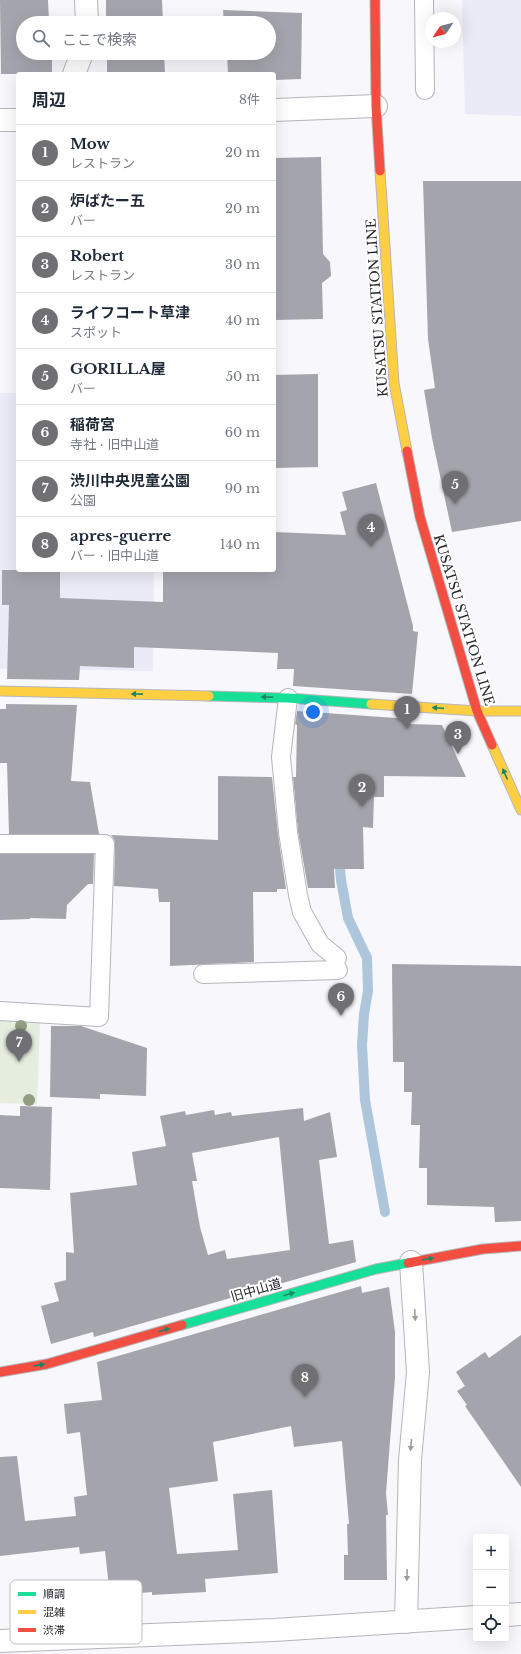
<!DOCTYPE html>
<html lang="ja">
<meta charset="utf-8">
<style>
body{margin:0;font-family:"Libre Baskerville","Noto Sans JP",serif;background:#f6f6f7;color:#1f2937}
.controls{position:absolute;right:12px;bottom:12px;display:grid;overflow:hidden;border-radius:4px;box-shadow:0 4px 16px #0002}
.controls button{width:36px;height:36px;display:grid;place-items:center;padding:0;border:0;border-bottom:1px solid #e0e1e3;background:#fff;color:#1f2937;font:20px sans-serif}
.compass{position:absolute;left:425px;top:12px;width:36px;height:36px;border-radius:50%;background:#fff;box-shadow:0 4px 16px #0002;rotate:235deg}
.you{position:absolute;left:313px;top:712px;width:14px;height:14px;margin:-10px;border:3px solid #fff;border-radius:50%;background:#1a73e8;box-shadow:0 0 0 6px #1a73e833}
.badge{display:grid;place-items:center;width:26px;height:26px;border-radius:50%;background:#707074;color:#fff;font-size:13px;font-weight:700}
.pin{position:absolute;translate:-50% -33px;filter:drop-shadow(0 1px 2px #0008)}
.pin::after{content:'';position:absolute;top:21px;width:14px;height:12px;background:inherit;clip-path:polygon(0 0,100% 0,50% 100%)}
.list{margin:0;padding:0;list-style:none}
h2{display:flex;justify-content:space-between;align-items:center;height:52px;margin:0;padding:0 16px;font-size:17px}
h2 small{font-size:13px;font-weight:400;color:#747a83}
.list li{display:grid;grid-template-columns:26px 1fr auto;gap:12px;align-items:center;box-sizing:border-box;height:56px;padding:0 16px;border-top:1px solid #e0e1e3}
.list b{display:block;font-size:15px;white-space:nowrap}
.list p{margin:0;font-size:13px;white-space:nowrap;color:#747a83}
.list em{font-size:13px;font-style:normal;color:#747a83}
.icon{flex:none;width:22px;height:22px;fill:none;stroke:currentColor;stroke-width:2;stroke-linecap:round;stroke-linejoin:round}
.map{position:relative;flex:none;width:521px;height:1654px;overflow:hidden}
.search{position:absolute;background:#fff;box-shadow:0 4px 16px #0002;left:16px;top:16px;width:260px;height:44px;display:flex;align-items:center;gap:10px;box-sizing:border-box;padding:0 14px;border-radius:22px;color:#747a83;font-size:15px}
.panel{position:absolute;background:#fff;box-shadow:0 4px 16px #0002;left:16px;top:72px;width:260px;height:500px;border-radius:4px}
.map>svg:first-child{display:block}
</style>
<div class="map">
<svg width="521" height="1654" viewBox="0 0 521 1654">
<rect width="100%" height="100%" fill="#f7f7fc"/>
<g fill="#ebebf7">
<path d="M462 0H521V116L465 114Z"/>
<path d="M0 393H18V570H154L153 671 0 669Z"/>
</g>
<path fill="#e5eddf" d="M0 1018 40 1021 37 1104 0 1103Z"/>
<g fill="none" stroke-linecap="round" stroke-linejoin="round">
<path stroke="#aec6dc" stroke-width="10" d="M339 857 341 880 348 918 367 958 368 991 364 1014 362 1045 365 1100 385 1212"/>
</g>
<g fill="#a4a4ad" fill-rule="evenodd">
<path d="M0 0H48L49 20H52V23H23V53H52V74H1Z"/>
<path d="M106 0H162L163 23H106Z"/>
<path d="M223 10 302 13 301 79 274 80V74H228L227 53H269V23H224Z"/>
<path d="M107 53H164L165 74H107Z"/>
<path d="M321 157 323 254 330 262 331 276 322 283 323 319 274 320V158Z"/>
<path d="M423 181H521V521L452 532 432 438 424 390 435 388 428 339Z"/>
<path d="M318 374V467L274 468V375Z"/>
<path d="M376 483 413 626V631L418 632 412 694 293 686 294 669H277L278 653 134 647V668L80 666 79 680 7 679 9 605H2V570H60V598L163 602V570H274V532L346 535 340 512 347 510 342 492Z"/>
<path d="M6 704 77 705 71 781 90 782 99 834H9L7 763H0V709H6Z"/>
<path d="M297 711 410 719 409 724 442 725 466 777 384 776V797H374L373 828 363 827 364 869H334L335 888H308L298 831 293 777H296L297 725 295 724Z"/>
<path d="M218 776 272 777 278 834 286 889H277V892H253L254 962 170 966V902H159L158 889 114 886 115 844 114 839 111 835 218 840Z"/>
<path d="M0 854H94L93 884H88L67 905 66 919 30 918V919L0 920Z"/>
<path d="M392 964 521 966V1221L495 1222 494 1207 427 1205V1168H419L420 1125H411L412 1092H404V1062H393Z"/>
<path d="M51 1026H81L147 1048 146 1096 100 1094V1099L50 1097Z"/>
<path d="M20 1106 52 1107 50 1190 0 1188V1115L20 1116Z"/>
<path d="M303 1108 304 1121 330 1112 337 1157 319 1160 329 1244 353 1240 356 1262 94 1337 93 1332 51 1344 41 1306 59 1301 54 1283 66 1280V1252L74 1253 70 1193 137 1185 132 1152 166 1146 160 1116 185 1111 186 1115 214 1110 215 1115 231 1112 232 1116ZM279 1137 290 1250 227 1259 225 1250 208 1255 200 1227 192 1181H197L192 1153Z"/>
<path d="M361 1286 362 1293 389 1287 395 1332V1377L386 1493 388 1515H386L387 1580H344V1555H348L347 1524H349L342 1441 294 1447 291 1426 213 1442 218 1481 169 1488 177 1554 238 1550 233 1494 272 1490 278 1573 205 1579 206 1592 152 1595V1592L110 1596 105 1551 80 1554 79 1547 0 1556V1457L17 1456 25 1521 76 1516 74 1497 87 1495 80 1432 67 1434 64 1404 102 1400 97 1362Z"/>
<path d="M521 1335V1487L465 1406 467 1405 457 1391 465 1386 456 1372 485 1352 489 1358Z"/>
</g>
<g fill="none" stroke-linecap="round" stroke-linejoin="round">
<defs>
<g id="lane">
<path d="M424 0 425 90"/>
<path d="M288 698 281 757 288 832 298 895 302 912 320 944 337 958"/>
<path d="M0 844H105L99 1017 0 1011"/>
<path d="M203 974 338 970"/>
</g>
<g id="street">
<path d="M86 0 87 23"/>
<path d="M74 74 82 53"/>
<path d="M274 110 376 106"/>
<path d="M0 120H18"/>
<path d="M506 1615 521 1614"/>
<path d="M406 1622 410 1460 418 1372 411 1262"/>
<path d="M0 1641 274 1630 476 1617"/>
</g>
<g id="fast">
<path d="M209 696 288 698 371 704"/>
<path d="M182 1325 376 1269 408 1263"/>
</g>
<g id="slow">
<path d="M380 171 394 383 407 451"/>
<path d="M0 691 209 696"/>
<path d="M371 704 477 711H521"/>
<path d="M492 745 521 810"/>
</g>
<g id="jam">
<path d="M375 0 376 106 380 171"/>
<path d="M407 451 420 517 477 711 492 745"/>
<path d="M408 1263 483 1249 521 1246"/>
<path d="M0 1372 47 1364 182 1325"/>
</g>
</defs>
<use href="#lane" stroke="#b6b6ba" stroke-width="20"/>
<use href="#street" stroke="#b6b6ba" stroke-width="24"/>
<use href="#fast" stroke="#b6b6ba" stroke-width="11"/>
<use href="#slow" stroke="#b6b6ba" stroke-width="11"/>
<use href="#jam" stroke="#b6b6ba" stroke-width="11"/>
<use href="#lane" stroke="#fefeff" stroke-width="18"/>
<use href="#street" stroke="#fefeff" stroke-width="22"/>
<use href="#fast" stroke="#16e098" stroke-width="9"/>
<use href="#slow" stroke="#ffcf43" stroke-width="9"/>
<use href="#jam" stroke="#f24e42" stroke-width="9"/>
</g>
<g fill="#919d80">
<circle cx="21" cy="1026" r="6"/>
<circle cx="29" cy="1100" r="6"/>
</g>
<defs><path id="oneway-solid" d="M-6-.8H1V-3.2L6.5 0L1 3.2V.8H-6Z"/></defs>
<g fill="#1e8462">
<use href="#oneway-solid" transform="translate(137 694) rotate(-179)"/>
<use href="#oneway-solid" transform="translate(267 697) rotate(-179)"/>
<use href="#oneway-solid" transform="translate(438 708) rotate(-176)"/>
<use href="#oneway-solid" transform="translate(505 774) rotate(-114)"/>
<use href="#oneway-solid" transform="translate(428 1259) rotate(-10)"/>
<use href="#oneway-solid" transform="translate(289 1294) rotate(-16)"/>
<use href="#oneway-solid" transform="translate(164 1330) rotate(-16)"/>
<use href="#oneway-solid" transform="translate(39 1365) rotate(-9)"/>
</g>
<g fill="#9d9da0">
<use href="#oneway-solid" transform="translate(415 1315) rotate(87)"/>
<use href="#oneway-solid" transform="translate(411 1445) rotate(95)"/>
<use href="#oneway-solid" transform="translate(407 1575) rotate(91)"/>
</g>
<g text-anchor="middle" dominant-baseline="central" stroke-width="4" stroke-linejoin="round" paint-order="stroke">
<g font-size="13" fill="#27272b" stroke="#fff">
<text transform="translate(377 308) rotate(-94)">KUSATSU STATION LINE</text>
<text transform="translate(464 620) rotate(73)">KUSATSU STATION LINE</text>
<text transform="translate(256 1290) rotate(-16)">旧中山道</text>
</g>
</g>
<rect x="10" y="1580" width="132" height="64" rx="6" fill="#fff" stroke="#bebebf" stroke-width="1"/>
<rect x="18" y="1592" width="18" height="4" fill="#16e098"/>
<rect x="18" y="1610" width="18" height="4" fill="#ffcf43"/>
<rect x="18" y="1628" width="18" height="4" fill="#f24e42"/>
<g font-size="11" fill="#27272b">
<text x="43" y="1598">順調</text>
<text x="43" y="1616">混雑</text>
<text x="43" y="1634">渋滞</text>
</g>
</svg>
<div class="controls">
<button>+</button>
<button>−</button>
<button><svg class="icon" aria-label="locate" viewBox="0 0 24 24"><circle cx="12" cy="12" r="6"/><path d="M12 2v4M12 18v4M2 12h4M18 12h4"/></svg></button>
</div>
<svg class="compass" viewBox="-18 -18 36 36"><path d="M0-13l5 13h-10z" fill="#e53935"/><path d="M0 13l5-13h-10z" fill="#747a83"/></svg>
<div class="you"></div>
<div class="pin badge" style="left:407px;top:729px">1</div>
<div class="pin badge" style="left:362px;top:807px">2</div>
<div class="pin badge" style="left:458px;top:754px">3</div>
<div class="pin badge" style="left:371px;top:547px">4</div>
<div class="pin badge" style="left:455px;top:504px">5</div>
<div class="pin badge" style="left:341px;top:1016px">6</div>
<div class="pin badge" style="left:19px;top:1062px">7</div>
<div class="pin badge" style="left:305px;top:1397px">8</div>
<div class="search"><svg class="icon" aria-label="search" viewBox="0 0 24 24"><circle cx="10" cy="10" r="6"/><path d="M15 15l6 6"/></svg>ここで検索</div>
<section class="panel">
<h2>周辺<small>8件</small></h2>
<ul class="list">
<li><span class="badge">1</span><div><b>Mow</b><p>レストラン</p></div><em>20 m</em></li>
<li><span class="badge">2</span><div><b>炉ばたー五</b><p>バー</p></div><em>20 m</em></li>
<li><span class="badge">3</span><div><b>Robert</b><p>レストラン</p></div><em>30 m</em></li>
<li><span class="badge">4</span><div><b>ライフコート草津</b><p>スポット</p></div><em>40 m</em></li>
<li><span class="badge">5</span><div><b>GORILLA屋</b><p>バー</p></div><em>50 m</em></li>
<li><span class="badge">6</span><div><b>稲荷宮</b><p>寺社 · 旧中山道</p></div><em>60 m</em></li>
<li><span class="badge">7</span><div><b>渋川中央児童公園</b><p>公園</p></div><em>90 m</em></li>
<li><span class="badge">8</span><div><b>apres-guerre</b><p>バー · 旧中山道</p></div><em>140 m</em></li>
</ul>
</section>
</div>
